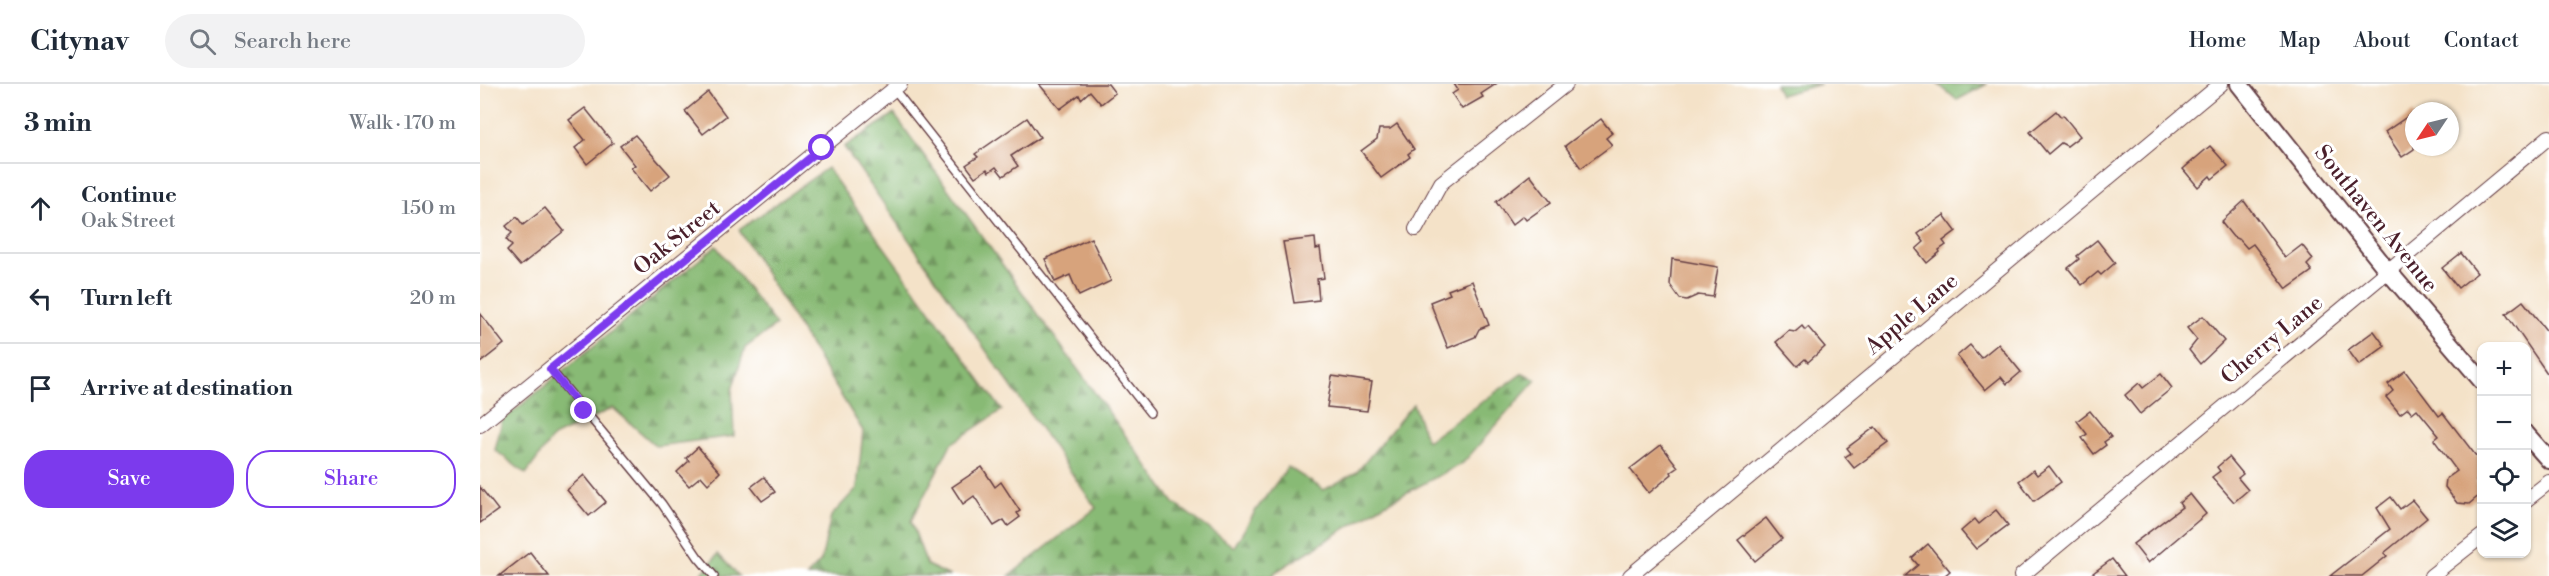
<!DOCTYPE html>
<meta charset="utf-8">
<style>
body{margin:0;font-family:"Libre Bodoni",serif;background:#f2f2f3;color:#1f2937}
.controls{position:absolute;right:18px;bottom:18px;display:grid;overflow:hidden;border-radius:12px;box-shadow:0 2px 4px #0004}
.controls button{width:54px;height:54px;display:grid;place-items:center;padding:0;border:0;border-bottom:2px solid #e0e1e3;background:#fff;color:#1f2937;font:30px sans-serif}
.compass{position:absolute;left:1925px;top:18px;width:54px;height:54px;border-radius:50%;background:#fff;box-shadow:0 2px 4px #0004;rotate:235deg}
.stop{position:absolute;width:18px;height:18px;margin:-14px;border:4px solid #7c3aed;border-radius:50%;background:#fff}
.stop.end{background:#7c3aed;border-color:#fff;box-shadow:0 2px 6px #0008}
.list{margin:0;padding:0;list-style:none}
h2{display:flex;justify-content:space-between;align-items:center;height:78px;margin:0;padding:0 24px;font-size:26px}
h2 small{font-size:20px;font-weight:400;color:#747a83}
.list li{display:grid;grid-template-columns:39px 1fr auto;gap:18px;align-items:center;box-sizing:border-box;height:90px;padding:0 24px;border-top:2px solid #e0e1e3}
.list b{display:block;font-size:22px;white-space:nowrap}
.list p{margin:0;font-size:20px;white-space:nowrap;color:#747a83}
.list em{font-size:20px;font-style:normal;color:#747a83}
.actions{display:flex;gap:12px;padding:18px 24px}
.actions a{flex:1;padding:14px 0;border:2px solid #7c3aed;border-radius:24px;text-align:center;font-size:21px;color:#7c3aed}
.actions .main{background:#7c3aed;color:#fff}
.icon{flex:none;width:33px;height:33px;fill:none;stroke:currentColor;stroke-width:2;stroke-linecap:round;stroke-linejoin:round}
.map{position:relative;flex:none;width:2069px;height:492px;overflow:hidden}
header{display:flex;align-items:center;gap:36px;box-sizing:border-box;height:84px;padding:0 30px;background:#fff;border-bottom:2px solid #e0e1e3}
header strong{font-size:28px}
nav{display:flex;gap:33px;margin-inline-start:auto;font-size:21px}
.search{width:420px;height:54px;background:#f2f2f3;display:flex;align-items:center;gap:15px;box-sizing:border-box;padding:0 21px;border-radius:33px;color:#747a83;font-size:22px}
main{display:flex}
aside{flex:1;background:#fff}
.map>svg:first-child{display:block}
</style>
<header>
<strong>Citynav</strong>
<div class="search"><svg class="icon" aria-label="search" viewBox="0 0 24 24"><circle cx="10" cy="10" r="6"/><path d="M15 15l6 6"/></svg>Search here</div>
<nav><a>Home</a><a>Map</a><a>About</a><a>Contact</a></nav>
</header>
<main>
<aside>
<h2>3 min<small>Walk · 170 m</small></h2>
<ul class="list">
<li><svg class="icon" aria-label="ahead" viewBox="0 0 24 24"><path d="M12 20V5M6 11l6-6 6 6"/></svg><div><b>Continue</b><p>Oak Street</p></div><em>150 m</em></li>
<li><svg class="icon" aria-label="left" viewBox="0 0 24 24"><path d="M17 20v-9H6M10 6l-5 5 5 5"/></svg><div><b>Turn left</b></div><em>20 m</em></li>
<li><svg class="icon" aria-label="arrive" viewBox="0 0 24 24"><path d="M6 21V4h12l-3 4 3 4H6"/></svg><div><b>Arrive at destination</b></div></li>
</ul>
<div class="actions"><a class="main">Save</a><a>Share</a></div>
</aside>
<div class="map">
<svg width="2069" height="492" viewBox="0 0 2069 492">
<defs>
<pattern id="forest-firs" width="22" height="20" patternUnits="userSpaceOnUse" patternTransform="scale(1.5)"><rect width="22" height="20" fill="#88ba74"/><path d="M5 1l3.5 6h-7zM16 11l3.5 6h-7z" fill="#71975f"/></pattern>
</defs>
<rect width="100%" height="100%" fill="#fff"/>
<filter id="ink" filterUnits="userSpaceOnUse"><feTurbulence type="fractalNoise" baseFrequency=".0167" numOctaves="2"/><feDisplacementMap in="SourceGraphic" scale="12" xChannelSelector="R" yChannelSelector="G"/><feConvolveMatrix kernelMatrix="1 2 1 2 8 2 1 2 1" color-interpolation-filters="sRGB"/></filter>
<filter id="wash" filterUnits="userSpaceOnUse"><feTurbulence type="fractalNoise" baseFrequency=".008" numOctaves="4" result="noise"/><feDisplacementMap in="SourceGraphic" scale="24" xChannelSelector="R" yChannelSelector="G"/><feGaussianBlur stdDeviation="1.35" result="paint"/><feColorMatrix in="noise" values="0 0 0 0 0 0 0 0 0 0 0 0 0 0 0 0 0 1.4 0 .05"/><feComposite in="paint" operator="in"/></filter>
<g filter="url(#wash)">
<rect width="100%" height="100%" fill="#f4e2c8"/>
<g fill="url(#forest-firs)" stroke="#696c50" stroke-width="1.5">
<path d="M1295 0H1341L1300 11Z"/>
<path d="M1458 0H1507L1477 16Z"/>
<path d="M414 30 694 419 754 463 776 426 808 383 844 406 877 388 933 320 947 357 1043 289 1056 296 983 379 903 421 794 489V492H529L616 424 364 63Z"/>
<path d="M347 84 522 326 471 360 431 437 447 481 470 492H327L341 477 351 432 377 404 383 347 259 146Z"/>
<path d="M236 162 296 241 265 264 252 306 254 352 176 362 133 324 73 353 46 390 15 366 22 337Z"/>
<path d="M238 470 259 492H220Z"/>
</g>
<g id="blocks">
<g fill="#d7a37b">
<path d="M559 0H628L635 9 621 20 610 7 601 15 599 11 580 25Z"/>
<path d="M974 0H1016L1001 10 1003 13 982 25 972 10 978 6Z"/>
<path d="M228 8 246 32 223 50 205 27Z"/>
<path d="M105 24 133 59 107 80 95 64 105 56 89 36Z"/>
<path d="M1576 27 1581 33 1583 31 1600 52 1587 62 1581 59 1568 70 1550 48Z"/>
<path d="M1934 28V65L1922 73 1905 48Z"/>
<path d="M547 34 560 53 531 72 538 82 523 92 516 83 509 88 507 85 495 93 486 81 498 73 495 70Z"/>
<path d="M1121 35 1132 49 1126 54 1132 61 1101 84 1085 62Z"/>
<path d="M917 40 934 65 928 70 930 73 901 94 881 67 897 55 899 45H910Z"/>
<path d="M155 51 190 91 170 107 151 84 155 81 140 62Z"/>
<path d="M1730 62 1748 82 1732 95 1730 92 1718 103 1703 85Z"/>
<path d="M1050 91 1071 118 1046 136 1043 132 1032 141 1016 118Z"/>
<path d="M1764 117 1805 174 1822 161 1833 175 1827 181 1832 187 1807 205 1773 160 1767 164 1760 156 1753 153 1741 138Z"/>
<path d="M65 124 84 147 40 182 27 167 32 162 26 155 32 149 26 142 37 133 43 141Z"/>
<path d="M1464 131 1476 147 1463 157 1466 161 1459 166 1460 168 1447 179 1436 165 1444 158 1438 150Z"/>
<path d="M611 154 631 197 599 212 590 191 575 198 565 175Z"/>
<path d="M835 154 836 165 840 164 844 194 837 195 839 216 814 219 803 158Z"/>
<path d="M1617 156 1635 179 1621 191 1618 188 1602 201 1588 184 1599 175 1597 172Z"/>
<path d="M1981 169 1997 189 1978 204 1962 184Z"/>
<path d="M1192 175 1238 183 1233 213 1218 211 1207 216 1200 215 1190 201Z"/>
<path d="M992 197 1009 241 999 245 995 253 968 264 950 218 970 210 968 206Z"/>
<path d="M2043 217 2069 250V292L2026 230Z"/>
<path d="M0 229 24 260 0 279Z"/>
<path d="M1723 232 1744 257 1720 280 1709 266 1717 256 1707 244Z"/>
<path d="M1322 242 1325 246 1328 243 1345 263 1328 278 1325 275 1317 282 1296 258 1309 247 1315 248Z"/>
<path d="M1894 247 1905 262 1879 281 1868 266Z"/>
<path d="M1518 260 1541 288 1527 300 1521 293 1505 306 1477 272 1490 261 1501 274Z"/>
<path d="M1925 287 1959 332 1963 329 1996 372 2001 368V392L1996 397 2001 405V410L1989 420 1977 419 1965 403 1966 395 1977 387 1954 356 1959 352 1937 325 1932 329 1928 324 1920 330 1906 313 1913 307 1908 300Z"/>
<path d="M1681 290 1692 304 1660 330 1645 311 1659 299 1663 304Z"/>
<path d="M852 292 892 298 887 327 847 323Z"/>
<path d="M1610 327 1631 353 1624 358 1626 361 1614 370 1602 354 1607 350 1597 337Z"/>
<path d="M1395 343 1408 359 1374 384 1365 373 1371 369 1367 364Z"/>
<path d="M1181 361 1198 383 1191 388 1192 390 1169 409 1150 385Z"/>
<path d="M218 363 240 388 228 400 221 392 209 402 197 388 209 377 206 374Z"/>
<path d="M1749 373 1763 390 1758 394 1768 406 1754 418 1732 393 1740 387 1737 383Z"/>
<path d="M1569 382 1581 398 1554 417 1539 397 1553 386 1557 391Z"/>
<path d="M502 383 515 403 521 398 540 427 537 429 540 433 528 442 524 436 514 442 494 412 483 420 472 403Z"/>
<path d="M104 391 126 418 109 432 87 406Z"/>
<path d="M284 393 295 408 282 417 271 403Z"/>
<path d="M0 403 18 426 0 439Z"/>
<path d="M1710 410 1726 430 1668 479 1653 460 1702 423 1699 419Z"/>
<path d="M1911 413 1920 425 1932 416 1947 434 1904 469 1907 472 1882 492H1850L1910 445 1897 424Z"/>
<path d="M1516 426 1528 441 1496 465 1481 447 1495 435 1499 440Z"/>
<path d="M1286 434 1302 455 1275 477 1258 456Z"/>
<path d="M1448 460 1470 487 1464 492H1425L1438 481 1432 474Z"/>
<path d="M50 468 69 492H19Z"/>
<path d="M1632 475 1645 492H1609Z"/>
</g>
</g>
</g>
<g filter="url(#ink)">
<use href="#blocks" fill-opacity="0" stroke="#643c43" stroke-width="1.5"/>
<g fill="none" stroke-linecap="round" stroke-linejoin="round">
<defs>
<g id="service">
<path d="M414 5 670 329"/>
<path d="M70 285 182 420 218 473 234 492"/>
</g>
<g id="minor">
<path d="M936 145 961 99 1086 0"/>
<path d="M0 341 420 0"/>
<path d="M2046 416 2069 398"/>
<path d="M1150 492 1741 0"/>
<path d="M1541 492 2069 53"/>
<path d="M1951 492 2002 452"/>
</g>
<g id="tertiary">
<path d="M1759 0 1908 187 2002 297"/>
<path d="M2046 350 2069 376"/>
</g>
</defs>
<use href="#service" stroke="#643c43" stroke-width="10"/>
<use href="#minor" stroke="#643c43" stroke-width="16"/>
<use href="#tertiary" stroke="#643c43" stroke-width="20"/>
<use href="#service" stroke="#fff" stroke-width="7"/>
<use href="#minor" stroke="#fff" stroke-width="14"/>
<use href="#tertiary" stroke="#fff" stroke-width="16"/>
</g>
</g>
<g fill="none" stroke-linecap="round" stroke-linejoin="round" filter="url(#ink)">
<path stroke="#7c3aed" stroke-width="8" d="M104 327 70 285 342 64"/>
</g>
<g text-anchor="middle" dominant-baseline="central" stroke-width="6" stroke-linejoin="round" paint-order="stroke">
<g font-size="22" fill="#4a1f2b" stroke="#fff">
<text transform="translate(1896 135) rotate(51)">Southaven Avenue</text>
<text transform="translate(197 154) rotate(-39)">Oak Street</text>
<text transform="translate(1432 230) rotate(-40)">Apple Lane</text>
<text transform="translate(1792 256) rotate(-40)">Cherry Lane</text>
</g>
</g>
</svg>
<div class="controls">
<button>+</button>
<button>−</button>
<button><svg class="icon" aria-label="locate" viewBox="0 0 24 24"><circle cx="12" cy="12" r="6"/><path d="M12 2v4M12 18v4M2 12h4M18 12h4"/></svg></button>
<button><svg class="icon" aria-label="layers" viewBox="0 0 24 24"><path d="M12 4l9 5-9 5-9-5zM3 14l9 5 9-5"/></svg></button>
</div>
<svg class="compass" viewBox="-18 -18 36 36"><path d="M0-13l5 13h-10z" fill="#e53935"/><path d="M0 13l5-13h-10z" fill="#747a83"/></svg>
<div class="stop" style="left:342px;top:64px"></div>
<div class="stop end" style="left:104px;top:327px"></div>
</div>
</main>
